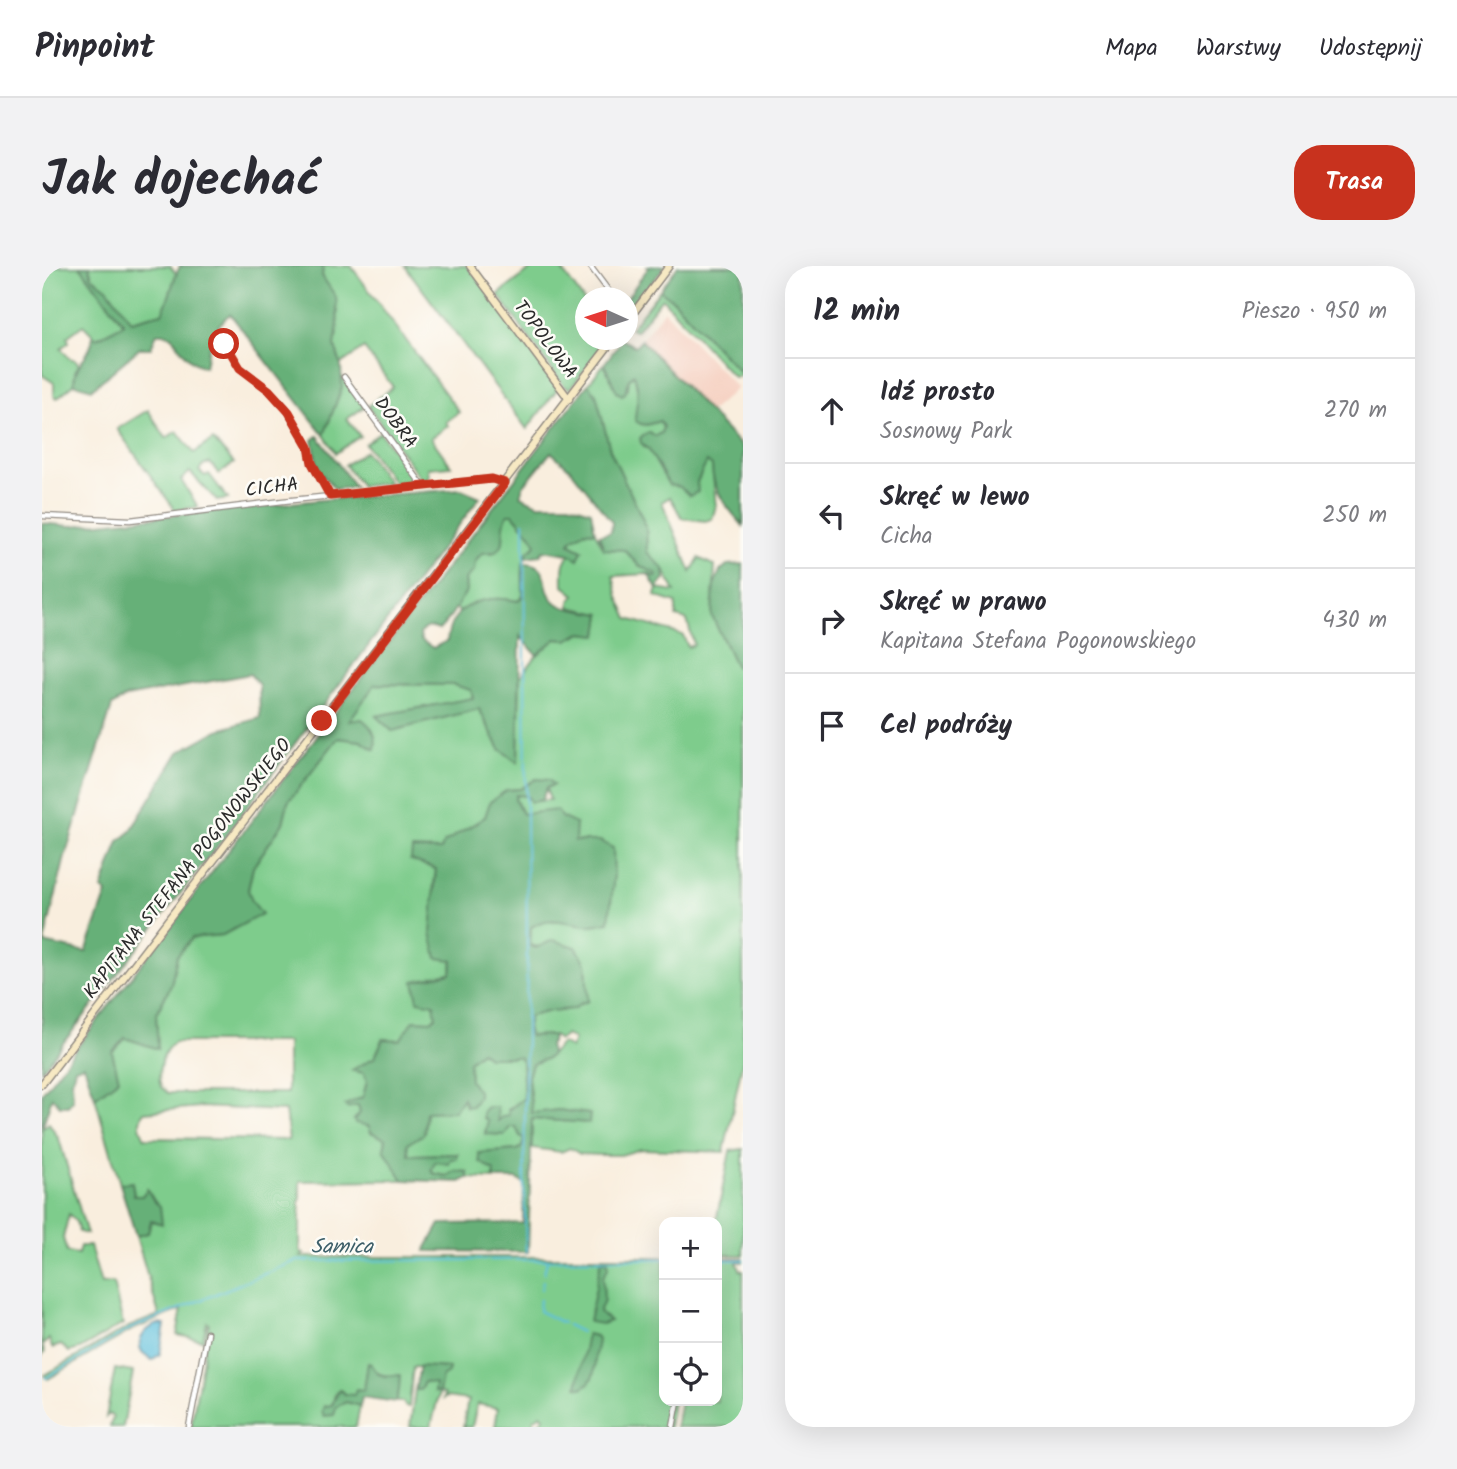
<!DOCTYPE html>
<html lang="pl">
<meta charset="utf-8">
<style>
body{margin:0;font-family:Kalam,sans-serif;background:#f2f2f3;color:#2b2b33}
.controls{position:absolute;right:21px;bottom:21px;display:grid;overflow:hidden;border-radius:14px;box-shadow:0 7px 28px #0002}
.controls button{width:63px;height:63px;display:grid;place-items:center;padding:0;border:0;border-bottom:2px solid #e1e1e2;background:#fff;color:#2b2b33;font:35px sans-serif}
.compass{position:absolute;left:533px;top:21px;width:63px;height:63px;border-radius:50%;background:#fff;box-shadow:0 7px 28px #0002;rotate:273deg}
.stop{position:absolute;width:21px;height:21px;margin:-16px;border:5px solid #c8321e;border-radius:50%;background:#fff}
.stop.end{background:#c8321e;border-color:#fff;box-shadow:0 2px 7px #0008}
.list{margin:0;padding:0;list-style:none}
h2{display:flex;justify-content:space-between;align-items:center;height:91px;margin:0;padding:0 28px;font-size:30px}
h2 small{font-size:23px;font-weight:400;color:#7c7c81}
.list li{display:grid;grid-template-columns:46px 1fr auto;gap:21px;align-items:center;box-sizing:border-box;height:105px;padding:0 28px;border-top:2px solid #e1e1e2}
.list b{display:block;font-size:26px;white-space:nowrap}
.list p{margin:0;font-size:23px;white-space:nowrap;color:#7c7c81}
.list em{font-size:23px;font-style:normal;color:#7c7c81}
.icon{flex:none;width:38px;height:38px;fill:none;stroke:currentColor;stroke-width:2;stroke-linecap:round;stroke-linejoin:round}
.map{position:relative;flex:none;width:701px;height:1161px;overflow:hidden;border-radius:28px}
header{display:flex;align-items:center;gap:42px;box-sizing:border-box;height:98px;padding:0 35px;background:#fff;border-bottom:2px solid #e1e1e2}
header strong{font-size:33px}
nav{display:flex;gap:38px;margin-inline-start:auto;font-size:24px}
.intro{display:flex;align-items:center;justify-content:space-between;box-sizing:border-box;height:168px;padding:0 42px}
h1{margin:0;font-size:49px}
.button{padding:18px 32px;border-radius:28px;background:#c8321e;color:#fff;font-size:24px;font-weight:700}
main{display:flex;gap:42px;padding:0 42px}
aside{flex:1;background:#fff;border-radius:28px;box-shadow:0 7px 28px #0002}
.map>svg:first-child{display:block}
</style>
<header>
<strong>Pinpoint</strong>
<nav><a>Mapa</a><a>Warstwy</a><a>Udostępnij</a></nav>
</header>
<div class="intro"><h1>Jak dojechać</h1><a class="button">Trasa</a></div>
<main>
<div class="map">
<svg width="701" height="1161" viewBox="0 0 701 1161">
<rect width="100%" height="100%" fill="#fdfcf7"/>
<filter id="ink" filterUnits="userSpaceOnUse"><feTurbulence type="fractalNoise" baseFrequency=".0143" numOctaves="2"/><feDisplacementMap in="SourceGraphic" scale="14" xChannelSelector="R" yChannelSelector="G"/><feConvolveMatrix kernelMatrix="1 2 1 2 8 2 1 2 1" color-interpolation-filters="sRGB"/></filter>
<filter id="wash" filterUnits="userSpaceOnUse"><feTurbulence type="fractalNoise" baseFrequency=".00686" numOctaves="4" result="noise"/><feDisplacementMap in="SourceGraphic" scale="28" xChannelSelector="R" yChannelSelector="G"/><feGaussianBlur stdDeviation="1.57" result="paint"/><feColorMatrix in="noise" values="0 0 0 0 0 0 0 0 0 0 0 0 0 0 0 0 0 1.4 0 .05"/><feComposite in="paint" operator="in"/></filter>
<g filter="url(#wash)">
<rect width="100%" height="100%" fill="#f9eede"/>
<path fill="#f6d2c3" d="M622 44 695 122 667 147 599 74Z"/>
<g fill="#7ecc8c" stroke="#547c5c" stroke-width="2" fill-rule="evenodd">
<path d="M0 0H38L82 59 54 72 41 59 25 71 27 76 19 82 27 92 34 94 37 99 33 105 32 118 15 132 12 129V117L0 109Z"/>
<path d="M47 0H128L134 8C129 22 127 35 120 47L89 55 65 23 50 11Z"/>
<path d="M281 0H309L417 146 404 156 406 160 389 172 409 200 386 202 387 213 380 214 326 140 351 121 322 82 299 98 293 80 296 45 280 9Z"/>
<path d="M363 0H426L516 122 485 163Z"/>
<path d="M493 0H517L543 36 544 74H566L528 123 522 120 456 29Z"/>
<path d="M618 24 631 34 701 110 691 111 620 32 594 65 588 63Z"/>
<path d="M562 98 575 126 586 123 587 113 592 107 597 134 594 144 604 159 618 155 621 161 619 168 612 170 607 167 602 181 607 184 627 219 655 216 664 195 670 200 674 240 670 253 663 255 640 252 628 231 620 236 649 306 657 292 673 300 670 350 694 401H701V793L682 886 599 883 579 889H558L538 888 528 882 519 886 490 882V853L547 857V848L516 844 490 848 486 811 490 798 506 792 520 777 529 782 532 773 524 769 517 774 511 769 487 770 485 760 488 750 508 745H520L546 735 544 697 539 690 488 679 489 661C509 650 526 656 548 659L558 575H532L493 548H480L473 533 474 529 485 530 489 536 508 534 504 522 511 519 494 513 478 523 465 524 443 551 402 577 399 584 369 594 394 603 391 625 411 694 409 707 390 710 394 750 389 755 372 754 358 774 341 773 333 791 311 805 322 807 325 815 321 831 310 840 316 839 318 847 312 854 327 860 329 866 344 873 342 883 361 914 258 915V985L262 988 259 991H622V1135H631L627 1161H494L502 1151 499 1148 492 1153V1161H453L456 1142 435 1138 430 1161H421L426 1134 404 1131 401 1133 402 1128 397 1127 389 1161H368L373 1124 380 1121 381 1116 400 1111 406 1102 371 1101 367 1141 363 1140 361 1136H354L357 1124 352 1109C339 1111 335 1107 326 1098L322 1124 312 1129 302 1128 300 1125H294L290 1139 294 1141 304 1136 318 1140 314 1161H149L167 1057 165 1056 161 1074 135 1069 140 1043 90 1064 6 1113 3 1109 87 1061 117 1049 94 970 106 967 112 935 105 923 100 930H92L90 917 78 918 53 831 76 813 70 786 84 772 116 782 114 749 129 719 135 690 150 671 181 669 210 635 206 624 211 601 241 557 246 536 296 472 319 475 333 484 306 456 333 418 412 419 429 424 432 432 334 450 350 465 437 443 458 483 476 496 478 411 495 389 514 373 525 374 539 367 556 369 559 348 528 341V335L533 329 521 319C521 299 518 291 540 284L528 278 529 273 543 265 553 266 562 283 583 284 596 299 616 308 614 311 606 308 571 310 576 331 586 353 641 369 646 381 652 379 645 354 634 351V337L613 330 615 323 633 326 622 303 605 286 604 260 568 184 554 128 546 118ZM132 776H245V827H126L119 821C114 807 120 785 132 776ZM158 841 243 845 247 874 103 872C98 862 95 856 102 846Z"/>
<path d="M299 109 322 141 305 153 318 170 294 187 282 169 300 121Z"/>
<path d="M106 144 124 172 135 165 152 187 171 174 192 197 177 208 168 197 160 200 157 205 163 210 167 208 186 233 175 235 148 206 139 214 156 241 133 244 75 163Z"/>
<path d="M338 166 374 215 353 218 323 178Z"/>
<path d="M323 185 347 217 319 220 303 199Z"/>
<path d="M465 248H471L492 273 494 279C476 294 481 308 481 330L476 335C455 330 433 333 417 347L414 340 424 326 423 313 439 287H451Z"/>
<path d="M439 785 446 791H477L480 795 482 832 467 849 456 856 446 854 443 867 462 869 468 861H474L478 870 482 871 480 881 475 884 437 887 452 905V913L426 912V906L413 905 405 910 393 908 389 905 393 896 409 893 415 888 367 889 365 878 375 870 384 846 428 815 427 795Z"/>
<path d="M7 857 17 873 45 968 37 966 34 956 27 948 21 972 25 986 36 988 38 980H48L59 1018 71 1017 81 1058 38 1083 27 1086 19 1079 10 1082 7 1073 0 1080 3 1086 0 1090V862Z"/>
<path d="M701 883V989H675L674 956 688 885Z"/>
<path d="M675 992H701V996H695L698 1004 701 1005V1161H634L639 1135H675Z"/>
<path d="M73 1103 91 1106 81 1161H68L71 1151 67 1148 64 1151Z"/>
</g>
<g fill="#66b078" stroke="#486e52" stroke-width="2" fill-rule="evenodd">
<path d="M38 0H47L50 11 65 22 89 55 120 47C128 34 130 15 138 0H281L280 10 294 31 296 58 293 80 299 100 300 121 282 169 188 48C171 61 166 81 163 101 136 95 138 64 115 67L109 82H98L50 123 32 118C33 93 49 93 51 69L55 72 82 58Z"/>
<path d="M605 0H623L587 46 585 32 606 2Z"/>
<path d="M636 0H701V101L697 105 631 34 618 24Z"/>
<path d="M580 74 593 80 599 74 701 182V260C686 242 670 225 670 200L665 196 655 216 656 226 648 230 638 221 627 219 607 184 599 177 598 172 607 166 613 170 619 167 621 161 618 155C608 158 601 162 593 154 594 135 599 129 592 108L587 113 583 127 580 129 575 126 562 98Z"/>
<path d="M546 118 554 128 568 184 604 260 605 286 622 303 623 313 615 323 606 308 614 311 615 308 596 299 583 284 562 283 557 269 569 266 570 256 529 204 509 186 481 220 478 230 496 238H527L549 245 553 266 543 265 529 274 528 278 540 284 536 293 527 288 501 284 498 289 485 291 483 288 494 279 492 273 471 248H466C454 265 474 287 440 287L433 295 432 305 423 313 424 326C413 341 411 350 397 364 388 361 383 359 378 368L379 374 391 382 405 375C409 337 443 328 476 335L481 330V297C514 297 495 323 516 338 526 345 547 345 559 348L556 369 539 367 525 374 514 373 495 389 478 370 476 497 458 483 437 443 350 465 334 450 431 432 429 424 412 419 333 418 307 455 320 453C330 461 336 470 333 484L319 475 296 472 246 536 241 557 211 601 206 624 210 635 220 648 181 669 150 672 135 690 129 719 114 749 116 783 83 772 70 786 77 813 53 831 42 799 33 802 30 815 31 834 26 840H18L10 831 0 862V827Z"/>
<path d="M276 170 313 221 293 223 276 204 271 174Z"/>
<path d="M419 223 438 231 185 568 0 804V257L29 260 278 234ZM208 408 217 419 218 452 176 464 137 486 88 566 77 575 60 623 65 627 44 686 2 677 23 591 70 440 84 431Z"/>
<path d="M701 298V401H694L670 350 672 319 678 305 685 299Z"/>
<path d="M494 513 507 514 511 519 504 522 500 534 489 536 485 530 474 529 473 533 480 548 515 544 519 551 534 558 533 575H558L571 582 572 609 567 656C560 657 552 660 544 659 523 657 508 649 489 661L488 680 494 682 511 674 534 681 544 697 546 735 539 737 532 743 508 745 488 750 485 760 487 770 511 769 510 776 507 779 509 787 506 792 490 798 486 811 490 847 516 844 548 848 547 857 490 853 486 986 383 985 398 958 481 957 482 918 475 913H452V905L438 896 437 887 475 884 480 881 482 872 478 870 474 861H468L463 869 443 868 446 854 441 852V845L445 841H455L456 855 461 850 467 849 466 844 482 832 480 795 477 791H446L439 785 427 795 428 815 436 825V831L430 840 424 841 421 832 412 845 384 846 382 868 365 878 367 889 415 888V893H409L407 898 393 896 389 905 393 908 405 910 413 905 426 906V912L418 916 361 914 342 883 344 873 329 866 327 860 313 857 312 854 318 847 316 839 305 842 303 839 321 831 325 815 322 807 310 804 333 791 341 773 358 774 372 754 389 755 394 751 392 738 376 735 372 715 409 707 411 694 395 692 389 667 394 603 369 594 370 583 399 584 402 577 443 551 448 536 465 524 478 523Z"/>
<path d="M90 916 92 930H100L105 923 112 935 118 940 120 958 109 955 106 967 94 970 78 918Z"/>
<path d="M559 995H566V1002L561 1011 562 1034 557 1046 568 1055 560 1058 547 1056Z"/>
<path d="M545 1068 554 1070 556 1073C556 1080 553 1085 553 1091 553 1104 553 1115 540 1122L535 1121Z"/>
<path d="M326 1097 329 1098 336 1108 343 1110 358 1109 357 1124 354 1136 320 1131 318 1140 304 1136 294 1141 292 1149 282 1150 280 1146 282 1140 290 1139 297 1123 302 1128 312 1129 314 1123 322 1124Z"/>
<path d="M378 1100 407 1102 406 1107 400 1111 397 1127 392 1126 393 1118 382 1116 378 1124H373Z"/>
</g>
<path fill="#5ec0dc" stroke="#447684" stroke-width="2" d="M117 1058 123 1059 118 1088 110 1094C107 1091 103 1089 100 1086 92 1073 107 1060 117 1058Z"/>
<g fill="none" stroke-linecap="round" stroke-linejoin="round">
<g stroke="#5ec0dc" stroke-width="2">
<path d="M482 256 485 685 482 917 484 987"/>
<path d="M675 994H701"/>
<path d="M502 1007 505 995"/>
<path d="M499 1023 501 1015"/>
<path d="M498 1033 497 1045 521 1057"/>
<path d="M525 1059 539 1066"/>
<path d="M4 1112 88 1063 254 995 622 993"/>
</g>
</g>
</g>
<g filter="url(#ink)">
<g fill="none" stroke-linecap="round" stroke-linejoin="round">
<defs>
<g id="street">
<path d="M548 0 572 32"/>
<path d="M173 73 186 82 198 102 227 124 244 142 267 181 270 197 288 230"/>
<path d="M302 111 381 220"/>
<path d="M0 250 88 254 241 235 450 213 463 217"/>
<path d="M147 1161 165 1067"/>
<path d="M631 1161 636 1135"/>
</g>
<g id="secondary">
<path d="M428 0 527 133"/>
<path d="M586 54 627 0"/>
<path d="M0 818 571 74"/>
</g>
</defs>
<use href="#street" stroke="#928c84" stroke-width="7"/>
<use href="#secondary" stroke="#928c84" stroke-width="9"/>
<use href="#street" stroke="#fff" stroke-width="4.5"/>
<use href="#secondary" stroke="#f7e9c3" stroke-width="6"/>
</g>
</g>
<g fill="none" stroke-linecap="round" stroke-linejoin="round" filter="url(#ink)">
<path stroke="#c8321e" stroke-width="9" d="M182 78 186 82 198 102 227 124 247 146 267 181 270 197 288 230 450 213 463 217 280 455"/>
</g>
<g text-anchor="middle" dominant-baseline="central" stroke-width="5" stroke-linejoin="round" paint-order="stroke">
<g font-size="19" fill="#2b2b2b" stroke="#fdfcf7">
<text transform="translate(503 74) rotate(53)">TOPOLOWA</text>
<text transform="translate(353 157) rotate(54)">DOBRA</text>
<text transform="translate(230 222) rotate(-7)">CICHA</text>
<text transform="translate(146 603) rotate(-52)">KAPITANA STEFANA POGONOWSKIEGO</text>
</g>
<g font-size="21" font-style="italic" fill="#3d5f69" stroke="#fdfcf7">
<text x="300" y="981">Samica</text>
</g>
</g>
</svg>
<div class="controls">
<button>+</button>
<button>−</button>
<button><svg class="icon" aria-label="locate" viewBox="0 0 24 24"><circle cx="12" cy="12" r="6"/><path d="M12 2v4M12 18v4M2 12h4M18 12h4"/></svg></button>
</div>
<svg class="compass" viewBox="-18 -18 36 36"><path d="M0-13l5 13h-10z" fill="#e53935"/><path d="M0 13l5-13h-10z" fill="#7c7c81"/></svg>
<div class="stop" style="left:182px;top:78px"></div>
<div class="stop end" style="left:280px;top:455px"></div>
</div>
<aside>
<h2>12 min<small>Pieszo · 950 m</small></h2>
<ul class="list">
<li><svg class="icon" aria-label="ahead" viewBox="0 0 24 24"><path d="M12 20V5M6 11l6-6 6 6"/></svg><div><b>Idź prosto</b><p>Sosnowy Park</p></div><em>270 m</em></li>
<li><svg class="icon" aria-label="left" viewBox="0 0 24 24"><path d="M17 20v-9H6M10 6l-5 5 5 5"/></svg><div><b>Skręć w lewo</b><p>Cicha</p></div><em>250 m</em></li>
<li><svg class="icon" aria-label="right" viewBox="0 0 24 24"><path d="M7 20v-9h11M14 6l5 5-5 5"/></svg><div><b>Skręć w prawo</b><p>Kapitana Stefana Pogonowskiego</p></div><em>430 m</em></li>
<li><svg class="icon" aria-label="arrive" viewBox="0 0 24 24"><path d="M6 21V4h12l-3 4 3 4H6"/></svg><div><b>Cel podróży</b></div></li>
</ul>
</aside>
</main>
